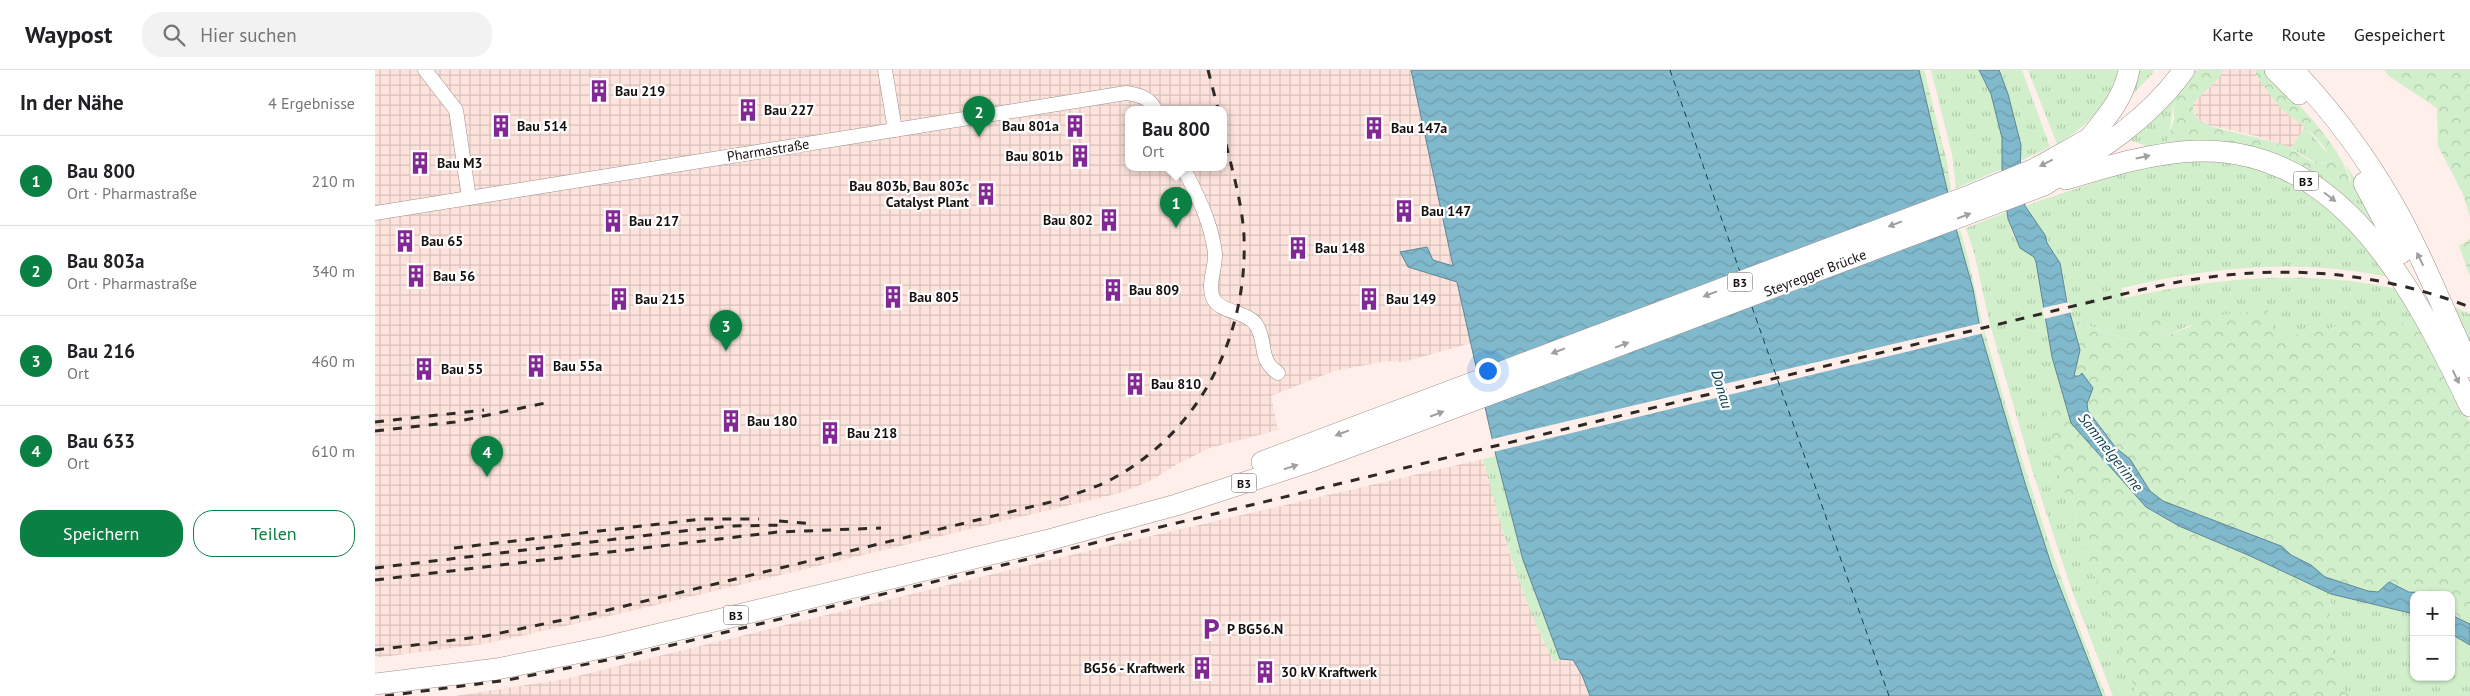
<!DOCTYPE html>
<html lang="de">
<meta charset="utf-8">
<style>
body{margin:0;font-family:"PT Sans",sans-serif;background:#f2f2f2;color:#202124}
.controls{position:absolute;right:15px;bottom:15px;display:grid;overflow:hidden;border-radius:10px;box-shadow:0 1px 4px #0004}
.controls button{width:45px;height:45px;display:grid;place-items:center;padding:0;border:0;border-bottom:1px solid #e0e0e0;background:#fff;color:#202124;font:25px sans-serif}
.you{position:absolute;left:1112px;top:300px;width:18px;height:18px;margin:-12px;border:4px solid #fff;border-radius:50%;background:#1a73e8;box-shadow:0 0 0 8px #1a73e833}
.badge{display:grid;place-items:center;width:32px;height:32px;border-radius:50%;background:#0b8043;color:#fff;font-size:16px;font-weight:700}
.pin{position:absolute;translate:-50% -41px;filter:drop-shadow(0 1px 2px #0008)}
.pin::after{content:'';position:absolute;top:26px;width:18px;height:15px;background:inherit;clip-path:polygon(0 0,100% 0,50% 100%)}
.popup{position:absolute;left:750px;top:36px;width:102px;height:65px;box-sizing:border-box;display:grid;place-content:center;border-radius:10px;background:#fff;filter:drop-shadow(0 1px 4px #0005);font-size:16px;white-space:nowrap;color:#757577}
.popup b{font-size:19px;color:#202124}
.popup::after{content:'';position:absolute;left:50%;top:100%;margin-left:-10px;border:10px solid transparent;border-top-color:#fff}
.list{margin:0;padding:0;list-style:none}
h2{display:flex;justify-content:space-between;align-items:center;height:65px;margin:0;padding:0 20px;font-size:21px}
h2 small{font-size:16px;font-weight:400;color:#757577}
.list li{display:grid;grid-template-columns:32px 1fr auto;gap:15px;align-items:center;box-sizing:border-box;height:90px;padding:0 20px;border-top:1px solid #e0e0e0}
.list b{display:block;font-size:19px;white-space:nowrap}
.list p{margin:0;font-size:16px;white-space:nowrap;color:#757577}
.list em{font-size:16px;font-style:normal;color:#757577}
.actions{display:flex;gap:10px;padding:15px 20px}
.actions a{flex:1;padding:11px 0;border:1px solid #0b8043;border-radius:20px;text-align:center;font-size:18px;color:#0b8043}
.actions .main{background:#0b8043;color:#fff}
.icon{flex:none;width:28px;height:28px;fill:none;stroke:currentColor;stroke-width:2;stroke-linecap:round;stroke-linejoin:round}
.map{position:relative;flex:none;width:2095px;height:626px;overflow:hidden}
header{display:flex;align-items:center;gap:30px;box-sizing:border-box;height:70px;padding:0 25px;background:#fff;border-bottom:1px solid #e0e0e0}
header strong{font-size:24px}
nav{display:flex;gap:28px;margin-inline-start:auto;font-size:18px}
.search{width:350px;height:45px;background:#f2f2f2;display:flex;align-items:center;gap:12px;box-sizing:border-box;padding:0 18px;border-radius:20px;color:#757577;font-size:19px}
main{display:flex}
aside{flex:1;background:#fff}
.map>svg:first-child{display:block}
</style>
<header>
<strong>Waypost</strong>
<div class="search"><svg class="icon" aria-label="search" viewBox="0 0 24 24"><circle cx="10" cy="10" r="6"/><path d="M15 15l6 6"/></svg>Hier suchen</div>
<nav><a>Karte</a><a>Route</a><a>Gespeichert</a></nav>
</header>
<main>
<aside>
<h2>In der Nähe<small>4 Ergebnisse</small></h2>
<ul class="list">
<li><span class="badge">1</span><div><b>Bau 800</b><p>Ort · Pharmastraße</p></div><em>210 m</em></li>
<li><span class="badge">2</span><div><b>Bau 803a</b><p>Ort · Pharmastraße</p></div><em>340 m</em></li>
<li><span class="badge">3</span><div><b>Bau 216</b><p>Ort</p></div><em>460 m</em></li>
<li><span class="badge">4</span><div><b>Bau 633</b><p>Ort</p></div><em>610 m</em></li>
</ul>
<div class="actions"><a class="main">Speichern</a><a>Teilen</a></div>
</aside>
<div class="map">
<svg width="2095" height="626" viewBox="0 0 2095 626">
<defs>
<pattern id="industrial-grid" width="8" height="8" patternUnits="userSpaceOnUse" patternTransform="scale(1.25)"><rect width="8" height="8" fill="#fde3dc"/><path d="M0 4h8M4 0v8" fill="none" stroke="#d8c2bc"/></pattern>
<pattern id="grass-tufts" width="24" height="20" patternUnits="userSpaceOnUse" patternTransform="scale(1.25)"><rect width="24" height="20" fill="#d0efca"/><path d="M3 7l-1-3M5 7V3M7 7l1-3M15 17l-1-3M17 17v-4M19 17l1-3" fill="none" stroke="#b2ccac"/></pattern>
<pattern id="forest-crowns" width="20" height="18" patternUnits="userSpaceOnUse" patternTransform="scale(1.25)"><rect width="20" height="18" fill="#d0efca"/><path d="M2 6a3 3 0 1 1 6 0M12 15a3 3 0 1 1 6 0" fill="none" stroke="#b2ccac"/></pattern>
<pattern id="wetland-marsh" width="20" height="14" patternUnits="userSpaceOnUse" patternTransform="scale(1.25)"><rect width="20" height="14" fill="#d0efca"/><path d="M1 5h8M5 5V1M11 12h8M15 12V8" fill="none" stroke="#b2ccac"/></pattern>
<pattern id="water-waves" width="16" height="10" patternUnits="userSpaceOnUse" patternTransform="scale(1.25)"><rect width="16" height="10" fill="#80b8cc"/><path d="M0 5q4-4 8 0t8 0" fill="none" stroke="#6e9dae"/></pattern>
</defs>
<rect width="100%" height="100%" fill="#ffefea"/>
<g fill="url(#industrial-grid)" fill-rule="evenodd">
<path d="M0 0H1036L1096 273 1029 292 1012 291 959 301 896 326 903 360 835 378 804 393 773 412 745 423 252 542 109 574 0 588ZM754 39H848V97H754Z"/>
<path d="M1848 0H1881V5L1912 43 1930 57 1916 78 1881 66 1829 54 1822 49 1818 40V33L1844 8Z"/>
<path d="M1108 389 1137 492 1166 566 1179 591 1185 589 1197 590 1207 605 1215 626H80L190 609 733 476Z"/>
</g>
<g fill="url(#grass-tufts)">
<path d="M1556 0H1604L1616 24 1627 68V99L1581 118 1577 84Z"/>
<path d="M1624 0H1647L1675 77 1645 91C1647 61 1634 29 1624 0Z"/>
<path d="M1653 0H1743C1735 33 1711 58 1682 74Z"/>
<path d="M1757 0H1778L1779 2 1753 29Z"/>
<path d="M1798 27C1799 40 1792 71 1794 76L1775 77 1754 70Z"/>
<path d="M1930 57 1954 85 1951 92 1941 93 1916 78Z"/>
<path d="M1857 88 1944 124 2019 208C1924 188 1841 196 1747 218L1749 228C1841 208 1933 198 2026 220L2050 265 1981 248 1951 260 1900 269 1893 241 1813 256 1788 267 1785 241 1762 252 1752 270 1697 249 1685 192 1672 173 1670 165 1650 136 1756 100 1762 95Z"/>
<path d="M1971 95 1993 129 2030 204 1968 131 1976 110Z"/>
<path d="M1632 142C1637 170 1640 170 1659 187L1661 192 1677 287 1686 321 1677 327 1681 397 1762 626H1738L1697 521 1658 403 1614 251 1600 186 1591 158Z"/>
<path d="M1585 160C1597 195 1601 231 1611 267 1646 389 1683 509 1731 626H1727L1677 497 1650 413 1606 264 1598 219 1582 162Z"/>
<path d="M2076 235 2095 244V273Z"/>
<path d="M1121 386 1148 490 1185 589 1179 592C1146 528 1126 458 1108 389Z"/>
<path d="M1956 524 2039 544V607H2076V564L2095 575V626H1982L1969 621C1956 586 1953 561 1956 524Z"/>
</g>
<g fill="url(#forest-crowns)">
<path d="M1820 0H1848L1844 8 1818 33C1818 40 1818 45 1824 50 1835 60 1893 68 1913 77 1924 82 1937 98 1951 92L1954 85C1945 68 1928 56 1913 44 1901 35 1890 17 1881 5V0H1890C1912 22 1988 95 1974 127L1968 131 1937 107 1794 76 1792 71 1799 49 1798 27Z"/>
<path d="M2009 0H2095V147L2088 124 2063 76 2062 38 2015 7Z"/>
<path d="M2095 169V206L2084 176Z"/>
<path d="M1893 240 1900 268 1951 260 1980 248 2024 252 2050 265 2095 353V554L2076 545V525L2042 524 2014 512 2003 522 1993 521 1950 507 1936 495 1916 485 1906 476 1788 431 1775 421 1755 389 1741 378 1713 341 1712 334 1718 318 1707 303 1704 306H1699L1705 280 1697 249 1751 270 1762 252 1785 241 1788 267 1845 245Z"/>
<path d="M1686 321 1696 353 1771 437 1804 456 1873 485 1956 524C1953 561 1956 586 1969 621L1982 626H1762L1681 397 1671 342 1677 327Z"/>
</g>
<path fill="url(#wetland-marsh)" d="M1544 0H1549L1572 92 1576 120 1572 121Z"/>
<g fill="url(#water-waves)" stroke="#608693">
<path d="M1036 0H1544L1582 162 1598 219 1606 264 1650 413 1677 497 1727 626H1215L1207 605 1198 590 1185 589 1148 490 1121 386 1082 212 1033 197 1025 182 1052 177 1058 190 1078 196Z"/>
<path d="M1604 0H1624L1633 24 1646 75 1645 101 1650 136 1670 165 1672 173 1685 193 1692 232 1705 280 1699 306H1704L1707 303 1718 318 1712 334 1713 341 1741 378 1755 389 1775 421 1788 431 1906 476 1916 485 1936 495 1950 507 1993 521 2003 522 2014 512 2034 522 2051 523 2052 525H2039V544L1956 524 1873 485 1804 456 1771 437 1696 353 1677 287 1661 192 1659 187 1645 178 1633 149 1627 108V68L1616 24Z"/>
<path d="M2076 545 2095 554V575L2076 564Z"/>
</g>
<g fill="#ffefea">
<path d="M1694 232 1697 242 1669 249 1667 238Z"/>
<path d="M1607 253 1609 263 1118 382 1116 373 1117 369Z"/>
</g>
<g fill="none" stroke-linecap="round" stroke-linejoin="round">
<g stroke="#0e4150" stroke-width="1" stroke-dasharray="6 5" stroke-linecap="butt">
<path d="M1295 0 1365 202"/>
<path d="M1377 237 1514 626"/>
</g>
<defs>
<g id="street">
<path d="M50 0 81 40 94 128"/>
<path d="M510 0 520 60"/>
<path d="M808 97C822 125 836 151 840 183 841 197 832 215 838 228 846 244 872 240 882 256 892 274 883 289 903 303"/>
<path d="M0 143 751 23C764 25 774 27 780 39"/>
</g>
<g id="primary">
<path d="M1900 0 1924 24"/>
<path d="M1918 0C1957 41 1990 85 2018 134 2048 186 2069 243 2095 297"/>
<path d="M1713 70C1731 48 1749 28 1754 0"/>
<path d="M1691 109C1734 96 1776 83 1821 81 1968 76 2041 224 2095 336"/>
<path d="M1989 113 2026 183"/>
<path d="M887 392 1599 124 1660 99 1726 62"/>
<path d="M0 614 122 599 231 577 670 471 801 435 939 390 1017 361 1669 115C1721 82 1773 51 1809 0"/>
</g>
</defs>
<use href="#street" stroke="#9e908b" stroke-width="15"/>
<use href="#primary" stroke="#9e908b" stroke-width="22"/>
<use href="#street" stroke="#fff" stroke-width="14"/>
<use href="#primary" stroke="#fff" stroke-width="21"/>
<g stroke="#2f2926" stroke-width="3" stroke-dasharray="9 9" stroke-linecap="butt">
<path d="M833 0 843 39"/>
<path d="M0 352 109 340"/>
<path d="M0 361 80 352 175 332"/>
<path d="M404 451 439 454"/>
<path d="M79 478 327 449H384"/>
<path d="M0 498 300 462 355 456 410 455"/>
<path d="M0 510 403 462 506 458"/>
<path d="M0 580 111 566 221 543 684 430C702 423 720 418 737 409 826 361 873 265 869 166 867 131 856 96 848 62"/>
<path d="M10 626 133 610 252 586 1765 220C1879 193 1985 195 2095 237"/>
</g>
</g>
<defs><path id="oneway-solid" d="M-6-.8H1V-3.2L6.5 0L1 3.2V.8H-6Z" transform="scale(1.25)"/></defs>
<g fill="#a19f9f">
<use href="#oneway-solid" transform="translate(1768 87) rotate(-12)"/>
<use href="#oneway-solid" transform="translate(1671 93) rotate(153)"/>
<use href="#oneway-solid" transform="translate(1955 127) rotate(37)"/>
<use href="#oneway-solid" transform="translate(1589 146) rotate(-21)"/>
<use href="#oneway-solid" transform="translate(1520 154) rotate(159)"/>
<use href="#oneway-solid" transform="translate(2045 189) rotate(-116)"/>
<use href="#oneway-solid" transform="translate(1335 224) rotate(159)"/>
<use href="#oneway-solid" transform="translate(1247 275) rotate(-21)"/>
<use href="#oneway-solid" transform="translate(1183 281) rotate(159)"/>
<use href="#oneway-solid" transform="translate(2081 307) rotate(64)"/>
<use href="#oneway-solid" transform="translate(1062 344) rotate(-21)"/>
<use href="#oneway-solid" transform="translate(967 363) rotate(159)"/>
<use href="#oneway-solid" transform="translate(916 397) rotate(-18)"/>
</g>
<defs>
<symbol id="building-bare" viewBox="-9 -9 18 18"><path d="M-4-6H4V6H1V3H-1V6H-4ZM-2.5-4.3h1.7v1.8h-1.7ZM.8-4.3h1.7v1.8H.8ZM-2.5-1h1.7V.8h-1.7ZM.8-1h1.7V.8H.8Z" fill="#822894" stroke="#fff" stroke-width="2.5" paint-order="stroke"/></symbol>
<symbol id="parking-bare" viewBox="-9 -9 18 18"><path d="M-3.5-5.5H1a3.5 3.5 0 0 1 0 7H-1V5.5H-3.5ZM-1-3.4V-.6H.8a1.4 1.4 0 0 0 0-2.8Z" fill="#822894" stroke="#fff" stroke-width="2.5" paint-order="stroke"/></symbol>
</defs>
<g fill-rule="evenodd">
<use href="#building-bare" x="208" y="5" width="32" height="32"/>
<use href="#building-bare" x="357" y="24" width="32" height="32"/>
<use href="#building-bare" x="110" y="40" width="32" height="32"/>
<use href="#building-bare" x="684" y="40" width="32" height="32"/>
<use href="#building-bare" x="983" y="42" width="32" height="32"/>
<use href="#building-bare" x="689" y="70" width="32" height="32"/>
<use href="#building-bare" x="29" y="77" width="32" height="32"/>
<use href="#building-bare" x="595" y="108" width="32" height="32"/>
<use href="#building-bare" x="1013" y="125" width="32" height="32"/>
<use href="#building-bare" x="718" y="134" width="32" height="32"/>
<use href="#building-bare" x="222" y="135" width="32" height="32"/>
<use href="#building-bare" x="14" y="155" width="32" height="32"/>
<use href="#building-bare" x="907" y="162" width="32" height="32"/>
<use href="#building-bare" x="25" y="190" width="32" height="32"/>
<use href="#building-bare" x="722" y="204" width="32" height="32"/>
<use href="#building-bare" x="502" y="211" width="32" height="32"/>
<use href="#building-bare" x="228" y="213" width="32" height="32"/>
<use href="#building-bare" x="978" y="213" width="32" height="32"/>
<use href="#building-bare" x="145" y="280" width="32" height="32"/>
<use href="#building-bare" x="33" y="283" width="32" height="32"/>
<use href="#building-bare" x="744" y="298" width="32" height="32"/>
<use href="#building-bare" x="340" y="335" width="32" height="32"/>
<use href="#building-bare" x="439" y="347" width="32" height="32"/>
<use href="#parking-bare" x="820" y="543" width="32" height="32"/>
<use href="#building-bare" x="811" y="582" width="32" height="32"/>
<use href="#building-bare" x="874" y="586" width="32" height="32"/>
</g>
<g text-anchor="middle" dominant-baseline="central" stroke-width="4.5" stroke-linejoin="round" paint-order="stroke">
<g fill="#fff" stroke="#5b5856" stroke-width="1">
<rect x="1918.5" y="101.5" width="25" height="19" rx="4"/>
<rect x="1352.5" y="202.5" width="25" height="19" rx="4"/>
<rect x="856.5" y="403.5" width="25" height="19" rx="4"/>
<rect x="348.5" y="535.5" width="25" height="19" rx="4"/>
</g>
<g font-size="12" font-weight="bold" fill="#15100e">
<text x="1931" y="111">B3</text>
<text x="1365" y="212">B3</text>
<text x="869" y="413">B3</text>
<text x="361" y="545">B3</text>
</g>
<g font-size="14" font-weight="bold" fill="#15100e" stroke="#fff" text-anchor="start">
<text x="240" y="21">Bau 219</text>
<text x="389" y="40">Bau 227</text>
<text x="142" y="56">Bau 514</text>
<text x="684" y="56" text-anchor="end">Bau 801a</text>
<text x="1016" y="58">Bau 147a</text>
<text x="688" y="86" text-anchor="end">Bau 801b</text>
<text x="62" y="93">Bau M3</text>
<text x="594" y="116" text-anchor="end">Bau 803b, Bau 803c<tspan x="594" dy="16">Catalyst Plant</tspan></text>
<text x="1046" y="141">Bau 147</text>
<text x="718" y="150" text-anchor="end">Bau 802</text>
<text x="254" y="151">Bau 217</text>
<text x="46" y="171">Bau 65</text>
<text x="940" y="178">Bau 148</text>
<text x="58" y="206">Bau 56</text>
<text x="754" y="220">Bau 809</text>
<text x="534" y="227">Bau 805</text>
<text x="260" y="229">Bau 215</text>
<text x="1011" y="229">Bau 149</text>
<text x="178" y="296">Bau 55a</text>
<text x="66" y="299">Bau 55</text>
<text x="776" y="314">Bau 810</text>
<text x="372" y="351">Bau 180</text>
<text x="472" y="363">Bau 218</text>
<text x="852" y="559">P BG56.N</text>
<text x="810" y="598" text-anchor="end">BG56 - Kraftwerk</text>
<text x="906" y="602">30 kV Kraftwerk</text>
</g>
<g font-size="14" fill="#15100e" stroke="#fff">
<text transform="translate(393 80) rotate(-9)">Pharmastraße</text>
<text transform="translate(1440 203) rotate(-21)">Steyregger Brücke</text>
</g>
<g font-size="15" font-style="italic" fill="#0e4150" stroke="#fff">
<text transform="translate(1347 319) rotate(73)">Donau</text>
<text transform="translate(1736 382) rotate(52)">Sammelgerinne</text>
</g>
</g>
</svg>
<div class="controls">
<button>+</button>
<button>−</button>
</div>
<div class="you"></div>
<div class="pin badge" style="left:801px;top:158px">1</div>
<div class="popup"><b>Bau 800</b>Ort</div>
<div class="pin badge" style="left:604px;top:67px">2</div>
<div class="pin badge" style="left:351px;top:281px">3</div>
<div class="pin badge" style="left:112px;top:407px">4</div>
</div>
</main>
